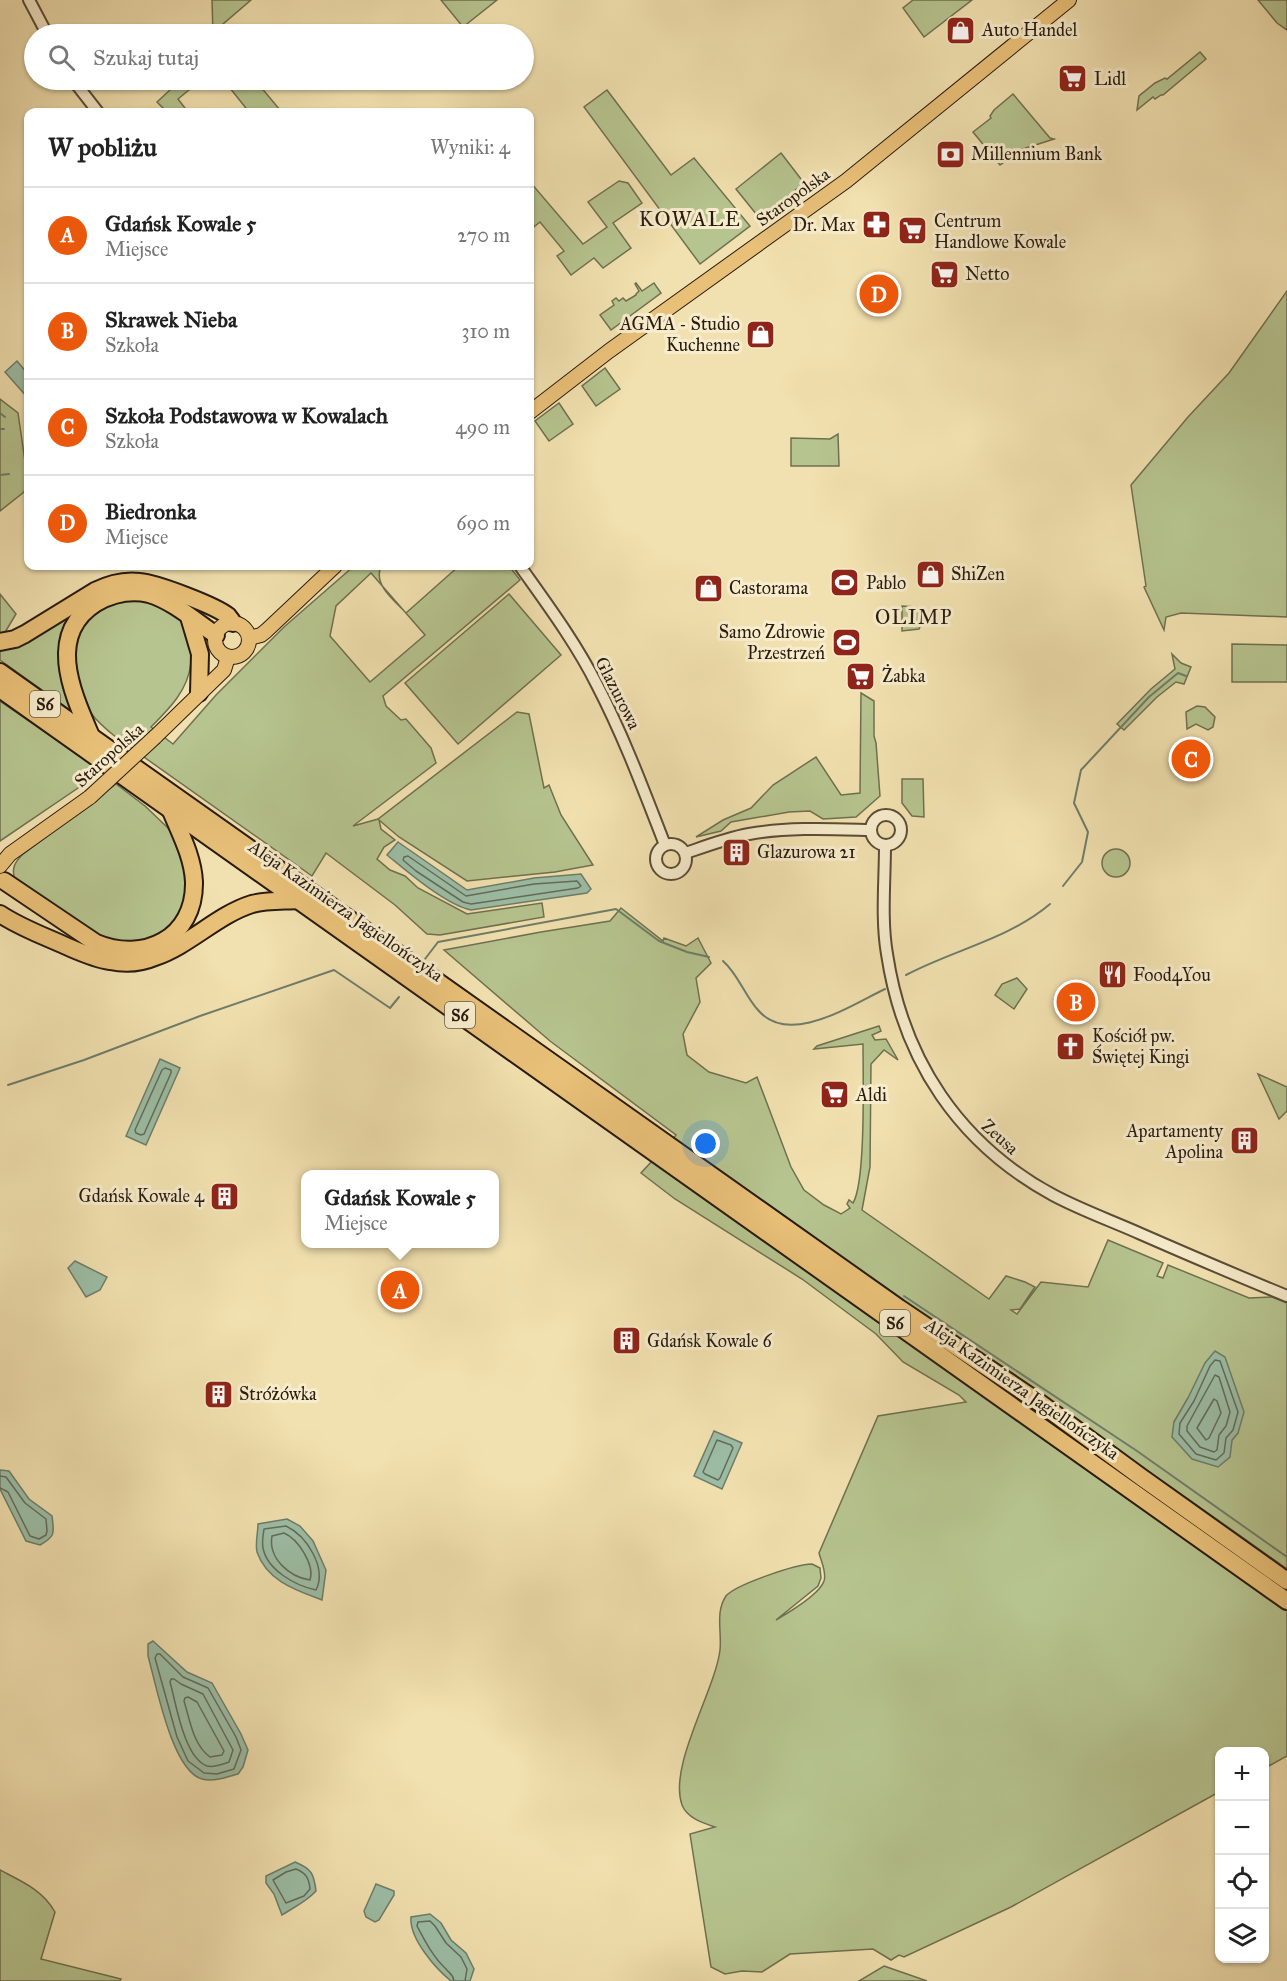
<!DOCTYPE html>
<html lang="pl">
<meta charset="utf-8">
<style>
body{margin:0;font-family:"IM FELL Great Primer",serif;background:#f2f2f2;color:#222}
.controls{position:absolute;right:18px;bottom:18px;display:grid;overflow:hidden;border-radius:12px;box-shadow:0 2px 4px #0004}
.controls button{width:54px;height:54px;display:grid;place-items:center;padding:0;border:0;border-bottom:2px solid #e0e0e0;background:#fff;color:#222;font:30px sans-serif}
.you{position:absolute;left:706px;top:1144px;width:21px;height:21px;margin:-15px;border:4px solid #fff;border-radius:50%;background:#1a73e8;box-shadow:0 0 0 9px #1a73e833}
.badge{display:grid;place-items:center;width:39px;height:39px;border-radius:50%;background:#ea580c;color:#fff;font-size:20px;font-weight:700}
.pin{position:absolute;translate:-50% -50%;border:3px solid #fff;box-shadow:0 2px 6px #0006}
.popup{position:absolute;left:301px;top:1170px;width:198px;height:78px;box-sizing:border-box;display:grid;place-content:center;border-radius:12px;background:#fff;filter:drop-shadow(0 2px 4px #0005);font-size:20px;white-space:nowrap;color:#767676}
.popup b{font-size:22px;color:#222}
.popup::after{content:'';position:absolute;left:50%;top:100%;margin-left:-12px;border:12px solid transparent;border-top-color:#fff}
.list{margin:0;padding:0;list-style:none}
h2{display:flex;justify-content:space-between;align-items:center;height:78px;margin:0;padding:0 24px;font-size:26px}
h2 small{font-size:20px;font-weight:400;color:#767676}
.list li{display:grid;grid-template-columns:39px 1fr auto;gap:18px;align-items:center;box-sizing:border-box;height:96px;padding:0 24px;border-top:2px solid #e0e0e0}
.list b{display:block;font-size:22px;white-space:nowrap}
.list p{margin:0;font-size:20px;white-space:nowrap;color:#767676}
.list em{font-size:20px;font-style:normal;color:#767676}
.icon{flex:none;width:33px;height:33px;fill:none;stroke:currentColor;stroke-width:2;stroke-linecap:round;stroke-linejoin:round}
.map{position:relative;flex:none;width:1287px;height:1981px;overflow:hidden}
.search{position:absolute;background:#fff;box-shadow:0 2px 4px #0004;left:24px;top:24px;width:510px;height:66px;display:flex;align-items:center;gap:15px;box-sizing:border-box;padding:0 21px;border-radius:33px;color:#767676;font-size:22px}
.panel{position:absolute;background:#fff;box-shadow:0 2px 4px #0004;left:24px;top:108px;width:510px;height:462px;border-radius:12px}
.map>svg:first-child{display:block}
</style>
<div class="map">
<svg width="1287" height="1981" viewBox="0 0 1287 1981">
<rect width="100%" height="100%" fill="#f2e1b0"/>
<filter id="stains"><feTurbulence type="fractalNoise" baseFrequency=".00333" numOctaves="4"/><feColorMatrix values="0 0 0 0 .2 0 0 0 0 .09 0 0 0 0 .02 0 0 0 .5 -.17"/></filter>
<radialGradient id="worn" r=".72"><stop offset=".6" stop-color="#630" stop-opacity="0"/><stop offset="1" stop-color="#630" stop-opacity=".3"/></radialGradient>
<g fill="#b6c48f" stroke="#6f704f" stroke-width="1.5" fill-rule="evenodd">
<path d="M212 0H251L215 31 217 34H213Z"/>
<path d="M441 0H497L463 27Z"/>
<path d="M913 0H972L924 37 903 8Z"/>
<path d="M1258 0H1287V30L1277 23Z"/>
<path d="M1200 52 1206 59 1163 95H1161L1155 99 1153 97 1137 110 1139 96 1155 83 1165 78 1167 79Z"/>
<path d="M171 80H201L178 99 188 112H167L157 102 170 90 166 84Z"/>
<path d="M240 80H255L280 110 276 112H249L230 88Z"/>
<path d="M607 90 671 175 694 158 750 226 700 264 584 107Z"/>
<path d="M1013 94 1050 138 1054 139 1023 149 1000 165 973 132 991 118 990 116 994 110Z"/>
<path d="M781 153 804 183 763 216 757 215 736 189Z"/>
<path d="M619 181 628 183 642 203 613 223 631 248 603 268 594 258 571 275 557 256 564 251 540 222 530 230V185L531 183 583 244 607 227 588 202Z"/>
<path d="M636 283 642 291 654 283 661 293 611 330 600 315 614 305 612 301 616 298 619 301 623 298 626 301 636 295V294L639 291 635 284Z"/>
<path d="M1287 291V617L1181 613 1166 617 1164 630 1144 587 1146 586 1131 485 1188 417 1229 373Z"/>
<path d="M605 368 620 389 596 406 582 386Z"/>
<path d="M0 399 18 413 28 482 24 492 0 511Z"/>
<path d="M559 403 573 424 549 441 535 421Z"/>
<path d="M838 434 839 466H791V438L830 439Z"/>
<path d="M354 566H381C373 585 394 600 406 613L459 566H509L520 580 383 696 386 706 401 720 406 719 431 748 436 763 353 826 378 819 517 712 529 714 544 788 549 785 561 815 593 865 555 872 467 881 399 837 379 820 381 829 395 840 384 847 377 859 390 870 405 876 418 888 467 914 542 903 544 917 440 935 427 934 395 905 326 853 312 876 117 738C107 730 98 723 91 713 65 678 66 622 110 604 129 597 145 598 162 607 170 611 179 616 184 623 189 632 192 653 195 663H191C188 690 170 708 151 727L173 744 216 695 284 627ZM371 573 425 635 370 682 330 636 336 606Z"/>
<path d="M0 594 16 614 4 634 0 635Z"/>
<path d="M509 594 561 655 458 744 405 683Z"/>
<path d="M88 601 68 626 77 715 0 660V646Z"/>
<path d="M902 606 916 607 922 610 924 618 919 629 902 631Z"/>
<path d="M1232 644 1287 645V682H1232Z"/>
<path d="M1172 654 1181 663 1191 667 1184 684 1176 682 1157 697 1124 730 1117 724 1151 689 1175 669Z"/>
<path d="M861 693 874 701V736L876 743 880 796 856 817 823 819 810 811 789 812 731 822 721 831 696 837 723 820 751 808 773 785 816 757 841 795 860 793Z"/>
<path d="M0 701 100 770 81 786 0 841Z"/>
<path d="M1197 706 1205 707 1215 717 1213 727 1208 730 1196 724 1187 729 1186 712Z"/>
<path d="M902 779H923L924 817 912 816 902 803Z"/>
<path d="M116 784 145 806 168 828 178 841 189 874 181 916 150 944 106 942 15 879C11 869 15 862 22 855Z"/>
<circle cx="1116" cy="863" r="14"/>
<path d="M621 908 663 941 664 938 686 946 698 938 711 963 696 978 700 1002 683 1034 687 1055 709 1072 746 1083 757 1077 791 1167 804 1190 824 1205 841 1214 850 1208 847 1204 849 1200 853 1203C866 1182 863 1075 863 1044L814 1049 817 1046 879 1026 881 1031 872 1035 875 1040 886 1039 898 1060 884 1050 871 1064 870 1167 862 1210 989 1299 1006 1276 1025 1282 1035 1287 1020 1309 1011 1310 1017 1314 1041 1282 1088 1287 1108 1240 1163 1263 1157 1276 1163 1278 1168 1265 1249 1298 1272 1297 1287 1303V1569C1083 1424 877 1283 672 1140L676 1135 550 1041 444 950 541 932 610 921ZM1188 1398 1238 1433 1232 1440 1174 1422Z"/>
<path d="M1017 978 1027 989 1014 1009 995 995 1002 984Z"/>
<path d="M1258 1074 1287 1087V1111L1279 1119Z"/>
<path d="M653 1160 1287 1609V1756L1265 1768 1264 1752H1220L1219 1792 1011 1907 904 1957 899 1955 891 1960 873 1949 790 1954 762 1972 742 1971 725 1974 711 1967 690 1834 715 1827C703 1823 687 1818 682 1805 668 1766 715 1691 720 1650 722 1632 715 1612 726 1596 735 1585 796 1564 812 1564 814 1565 818 1567 820 1568L821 1578 818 1586 776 1620C788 1613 820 1594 824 1581 827 1573 821 1561 819 1553L878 1416 966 1402 959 1395 903 1362 876 1334 802 1279 675 1199 641 1173Z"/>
<path d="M0 1870C21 1881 43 1890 55 1912L41 1959 121 1979 120 1981H0Z"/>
<path d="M884 1966 927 1981H859Z"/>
</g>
<g fill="#9cbea6" stroke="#6e7d6a" stroke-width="1.5">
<path d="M17 361 28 374V398L5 372Z"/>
<path d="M398 842 467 890 534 878 581 874 591 889 587 893 471 910C446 905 408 872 387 855Z"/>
<path d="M160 1059 180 1068 146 1145 126 1136Z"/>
<path d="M75 1261 107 1277 100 1290 86 1297 68 1268Z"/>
<path d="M1215 1351 1225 1357 1244 1412 1238 1433 1232 1440 1230 1457 1218 1467 1192 1459 1172 1437 1174 1422 1188 1398 1205 1363Z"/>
<path d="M714 1431 742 1443 722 1489 694 1476Z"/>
<path d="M0 1470 9 1471 29 1499 52 1516C54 1533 56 1536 40 1545L26 1541 0 1489Z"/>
<path d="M287 1519 300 1526 313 1541 326 1570 322 1600C296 1590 267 1581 257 1552 255 1544 258 1532 258 1524Z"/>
<path d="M153 1641 187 1672 212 1683 241 1734 248 1750 243 1767 238 1774C227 1777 214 1782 202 1779 172 1771 156 1684 148 1656V1644Z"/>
<path d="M295 1862C312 1869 314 1874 316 1891 306 1902 294 1907 282 1915L274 1894 266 1883V1876Z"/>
<path d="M376 1884 394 1891V1895L379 1920 375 1922 366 1917 364 1911Z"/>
<path d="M430 1914 441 1923 451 1940 466 1953 474 1969 470 1981H451C435 1968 409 1938 411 1917Z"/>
</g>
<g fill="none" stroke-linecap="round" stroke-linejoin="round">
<g stroke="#626c5a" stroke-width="1.5">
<path d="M408 856 466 896 534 884 577 881 581 886 578 888 471 904 463 902 416 871 403 860 404 857Z"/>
<path d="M165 1068 171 1070V1073L144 1134 141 1135 136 1133 135 1130 162 1070Z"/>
<path d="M1215 1360 1220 1361 1238 1412 1233 1430 1226 1438 1224 1453 1216 1460 1196 1454 1179 1434 1180 1423 1194 1401 1210 1366Z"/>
<path d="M1215 1375 1219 1377 1230 1412 1226 1426 1219 1435 1217 1450 1214 1452 1200 1447 1187 1431V1426Z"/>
<path d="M1214 1399 1217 1401 1221 1413 1209 1438 1206 1440 1197 1428Z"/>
<path d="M717 1440 731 1445 733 1448 720 1478 718 1480 705 1474 703 1472Z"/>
<path d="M0 1476 6 1477 25 1503 46 1519 47 1531 46 1535 39 1539 30 1536 8 1492 0 1488"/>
<path d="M286 1526C307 1536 327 1568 316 1590 296 1586 267 1570 263 1548 262 1543 263 1535 264 1529Z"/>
<path d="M284 1533C298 1539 315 1565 310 1580 289 1577 268 1558 272 1536Z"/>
<path d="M157 1654H160L183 1677 208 1688 236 1737 241 1750 234 1769 217 1774 204 1773 188 1761 177 1737 155 1658Z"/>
<path d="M171 1679H174L181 1684 203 1694 233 1750 229 1762C223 1764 214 1768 207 1766 184 1758 176 1703 170 1682Z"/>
<path d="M188 1697 197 1702 224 1751 222 1755 210 1757C193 1745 190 1720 184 1701L185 1698Z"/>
<path d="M296 1869C306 1873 309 1878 310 1889L304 1896 286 1903 273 1880 286 1872Z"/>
<path d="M454 1981C453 1974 450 1974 446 1969 433 1957 425 1941 417 1926L418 1922 430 1921 435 1926 446 1943 461 1957 467 1969 465 1981"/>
</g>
<g stroke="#6e7d6a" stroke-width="2">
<path d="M0 413 5 417"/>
<path d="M0 429H4"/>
<path d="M0 475 9 474"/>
<path d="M1063 886 1082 862 1088 832 1074 803 1081 770 1149 697 1178 673 1186 676"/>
<path d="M425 959 438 942 616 909 659 941 687 952 709 957"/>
<path d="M723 961C738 974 745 996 758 1010 789 1047 851 1005 885 989"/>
<path d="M906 975C953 950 1009 939 1050 904"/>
<path d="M8 1085 84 1060 200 1016 334 970 390 1008 399 997"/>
<path d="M904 1296 1137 1451 1287 1557"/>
</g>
<defs>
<g id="minor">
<path d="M29 0 47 34"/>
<path d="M73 80 98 112"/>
<path d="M520 566C547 604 576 643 597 685 624 737 644 791 665 845"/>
<circle cx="886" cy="830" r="15"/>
<circle cx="671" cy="859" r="15"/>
<path d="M885 845C885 881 881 919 887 954 903 1060 959 1144 1053 1195 1081 1210 1112 1221 1141 1234 1189 1255 1238 1276 1287 1296"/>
<path d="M686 853C706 846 727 838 749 834 789 827 830 829 870 830"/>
</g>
<g id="major">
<path d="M530 412 609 351 846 181 1069 0"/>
<circle cx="232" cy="640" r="17"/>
<path d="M249 638 261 635 266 631 335 566"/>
<path d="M155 737 224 670 228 657"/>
<path d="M0 866 10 854 90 797"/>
</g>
<g id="highway">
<path d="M189 617 200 654 199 693"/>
<path d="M0 642 15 639 25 634 95 591C109 584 125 580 140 582 156 583 216 606 228 616 228 616 233 622 233 623"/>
<path d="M0 672 899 1308 1040 1403 1141 1477 1287 1581"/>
<path d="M0 689 1287 1601"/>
<path d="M91 736C73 694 45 635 96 603 112 594 131 590 149 594 173 601 195 621 216 635"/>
<path d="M4 881 96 943C144 963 195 938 194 882 193 857 180 833 171 811"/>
<path d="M0 914C21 928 44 936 66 946 80 952 95 959 110 961 125 964 141 963 155 957 190 945 217 915 252 904 267 900 283 901 298 900"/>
</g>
</defs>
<use href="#minor" stroke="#5a4c37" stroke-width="14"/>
<use href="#major" stroke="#281b0f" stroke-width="16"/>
<use href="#highway" stroke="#281b0f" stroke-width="20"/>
<use href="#minor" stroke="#f7eccc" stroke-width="10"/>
<use href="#major" stroke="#e9c078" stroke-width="14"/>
<use href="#highway" stroke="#e9c078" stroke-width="16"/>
<defs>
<path id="major-bridge" d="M90 797 155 737"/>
</defs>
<use href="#major-bridge" stroke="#281b0f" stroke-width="16" stroke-linecap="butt"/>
<use href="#major-bridge" stroke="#e9c078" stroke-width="14"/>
</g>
<defs>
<symbol id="shop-square" viewBox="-11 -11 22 22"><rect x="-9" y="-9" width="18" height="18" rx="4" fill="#8f2418" stroke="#f7eccc"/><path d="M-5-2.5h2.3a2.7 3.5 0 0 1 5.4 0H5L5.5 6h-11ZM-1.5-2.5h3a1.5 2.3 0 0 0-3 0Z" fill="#fff"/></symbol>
<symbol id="supermarket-square" viewBox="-11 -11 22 22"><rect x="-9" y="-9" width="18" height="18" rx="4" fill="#8f2418" stroke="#f7eccc"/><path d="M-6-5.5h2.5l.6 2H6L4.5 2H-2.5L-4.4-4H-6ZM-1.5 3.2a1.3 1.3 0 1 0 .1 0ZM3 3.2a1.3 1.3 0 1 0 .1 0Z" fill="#fff"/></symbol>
<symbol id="bank-square" viewBox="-11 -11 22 22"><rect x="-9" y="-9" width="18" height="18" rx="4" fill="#8f2418" stroke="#f7eccc"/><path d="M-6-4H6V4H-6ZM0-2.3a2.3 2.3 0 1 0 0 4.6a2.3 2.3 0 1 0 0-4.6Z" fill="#fff"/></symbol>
<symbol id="pharmacy-square" viewBox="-11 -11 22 22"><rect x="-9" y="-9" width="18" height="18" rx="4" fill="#8f2418" stroke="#f7eccc"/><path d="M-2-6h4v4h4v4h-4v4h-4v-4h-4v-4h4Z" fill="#fff"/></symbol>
<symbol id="stadium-square" viewBox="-11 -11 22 22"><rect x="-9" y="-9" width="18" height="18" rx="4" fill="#8f2418" stroke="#f7eccc"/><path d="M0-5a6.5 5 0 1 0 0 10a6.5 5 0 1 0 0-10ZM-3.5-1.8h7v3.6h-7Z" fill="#fff"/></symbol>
<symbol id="building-square" viewBox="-11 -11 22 22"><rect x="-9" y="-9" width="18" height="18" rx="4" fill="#8f2418" stroke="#f7eccc"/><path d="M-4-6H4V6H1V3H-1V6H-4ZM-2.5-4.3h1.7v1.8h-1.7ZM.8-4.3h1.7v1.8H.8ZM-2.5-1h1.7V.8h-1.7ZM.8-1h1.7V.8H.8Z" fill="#fff"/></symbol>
<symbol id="restaurant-square" viewBox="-11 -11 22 22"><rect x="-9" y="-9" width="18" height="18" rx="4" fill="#8f2418" stroke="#f7eccc"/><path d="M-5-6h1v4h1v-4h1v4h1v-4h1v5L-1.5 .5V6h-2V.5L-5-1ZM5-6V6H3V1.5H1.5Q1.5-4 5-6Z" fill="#fff"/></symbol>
<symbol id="church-square" viewBox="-11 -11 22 22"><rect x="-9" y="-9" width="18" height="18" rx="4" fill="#8f2418" stroke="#f7eccc"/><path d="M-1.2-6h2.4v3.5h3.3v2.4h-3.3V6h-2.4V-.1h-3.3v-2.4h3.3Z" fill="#fff"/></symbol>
</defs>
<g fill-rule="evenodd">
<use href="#shop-square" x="944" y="14" width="33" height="33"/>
<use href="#supermarket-square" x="1056" y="62" width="33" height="33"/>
<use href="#bank-square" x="934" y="138" width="33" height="33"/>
<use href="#pharmacy-square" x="860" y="208" width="33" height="33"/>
<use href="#supermarket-square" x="896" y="214" width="33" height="33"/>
<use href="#supermarket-square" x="928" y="258" width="33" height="33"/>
<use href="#shop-square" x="744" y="318" width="33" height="33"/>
<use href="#shop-square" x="914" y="558" width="33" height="33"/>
<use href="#stadium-square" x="828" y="566" width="33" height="33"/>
<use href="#shop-square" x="692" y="572" width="33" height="33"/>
<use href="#stadium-square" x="830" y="626" width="33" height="33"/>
<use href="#supermarket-square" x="844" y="660" width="33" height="33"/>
<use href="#building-square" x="720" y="836" width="33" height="33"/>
<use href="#restaurant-square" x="1096" y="958" width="33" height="33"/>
<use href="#church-square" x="1054" y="1030" width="33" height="33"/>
<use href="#supermarket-square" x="818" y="1078" width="33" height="33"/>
<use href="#building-square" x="1228" y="1124" width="33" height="33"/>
<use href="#building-square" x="208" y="1180" width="33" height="33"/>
<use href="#building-square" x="610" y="1324" width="33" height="33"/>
<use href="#building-square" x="202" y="1378" width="33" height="33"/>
</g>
<g text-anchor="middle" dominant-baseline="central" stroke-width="6" stroke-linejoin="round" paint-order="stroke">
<g fill="#f7eccc" stroke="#665a48" stroke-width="1.5">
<rect x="30" y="691" width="30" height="26" rx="4.5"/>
<rect x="445" y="1002" width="30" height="26" rx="4.5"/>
<rect x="880" y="1310" width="30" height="26" rx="4.5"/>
</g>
<g font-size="16" font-weight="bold" fill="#281b0f">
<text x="45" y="704">S6</text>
<text x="460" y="1015">S6</text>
<text x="895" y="1323">S6</text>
</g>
<g font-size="18" fill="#281b0f" stroke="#f7eccc" text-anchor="start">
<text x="982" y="30">Auto Handel</text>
<text x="1094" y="79">Lidl</text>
<text x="971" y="154">Millennium Bank</text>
<text x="934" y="221">Centrum<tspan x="934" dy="21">Handlowe Kowale</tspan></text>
<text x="855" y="225" text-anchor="end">Dr. Max</text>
<text x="965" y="274">Netto</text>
<text x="740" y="324" text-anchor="end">AGMA - Studio<tspan x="740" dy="21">Kuchenne</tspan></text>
<text x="951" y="574">ShiZen</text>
<text x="866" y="583">Pablo</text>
<text x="729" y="588">Castorama</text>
<text x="825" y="632" text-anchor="end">Samo Zdrowie<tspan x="825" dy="21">Przestrzeń</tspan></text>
<text x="882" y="676">Żabka</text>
<text x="757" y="852">Glazurowa 21</text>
<text x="1133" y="975">Food4You</text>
<text x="1092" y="1036">Kościół pw.<tspan x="1092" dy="21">Świętej Kingi</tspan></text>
<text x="856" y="1095">Aldi</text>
<text x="1223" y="1131" text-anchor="end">Apartamenty<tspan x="1223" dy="21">Apolina</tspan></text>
<text x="204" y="1196" text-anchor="end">Gdańsk Kowale 4</text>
<text x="647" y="1341">Gdańsk Kowale 6</text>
<text x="239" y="1394">Stróżówka</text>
</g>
<g font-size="18" fill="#281b0f" stroke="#f7eccc">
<text transform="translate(793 197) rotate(-36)">Staropolska</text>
<text transform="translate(618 693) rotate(63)">Glazurowa</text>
<text transform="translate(109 755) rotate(-42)">Staropolska</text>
<text transform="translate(346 911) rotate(35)">Aleja Kazimierza Jagiellończyka</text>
<text transform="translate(1000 1137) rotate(42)">Zeusa</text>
<text transform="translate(1022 1389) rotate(35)">Aleja Kazimierza Jagiellończyka</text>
</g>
<g font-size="20" letter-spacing="1.5" fill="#281b0f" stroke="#f7eccc">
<text x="914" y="617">OLIMP</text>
</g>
<g font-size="21" letter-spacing="1.5" fill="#281b0f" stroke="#f7eccc">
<text x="690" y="219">KOWALE</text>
</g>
</g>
<rect width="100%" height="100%" filter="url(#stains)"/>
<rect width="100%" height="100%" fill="url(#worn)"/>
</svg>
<div class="controls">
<button>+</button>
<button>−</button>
<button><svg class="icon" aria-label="locate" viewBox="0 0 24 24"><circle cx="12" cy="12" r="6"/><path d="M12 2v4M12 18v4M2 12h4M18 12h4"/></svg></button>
<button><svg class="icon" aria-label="layers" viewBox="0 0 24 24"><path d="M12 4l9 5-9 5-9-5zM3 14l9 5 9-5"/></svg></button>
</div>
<div class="you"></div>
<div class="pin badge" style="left:400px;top:1290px">A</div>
<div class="popup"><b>Gdańsk Kowale 5</b>Miejsce</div>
<div class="pin badge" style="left:1076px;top:1002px">B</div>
<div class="pin badge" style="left:1191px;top:759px">C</div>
<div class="pin badge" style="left:879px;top:294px">D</div>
<div class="search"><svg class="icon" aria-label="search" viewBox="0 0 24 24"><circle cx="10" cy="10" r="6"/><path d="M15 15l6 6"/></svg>Szukaj tutaj</div>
<section class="panel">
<h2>W pobliżu<small>Wyniki: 4</small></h2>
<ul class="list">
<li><span class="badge">A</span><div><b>Gdańsk Kowale 5</b><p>Miejsce</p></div><em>270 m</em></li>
<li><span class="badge">B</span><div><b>Skrawek Nieba</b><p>Szkoła</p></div><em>310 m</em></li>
<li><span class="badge">C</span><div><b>Szkoła Podstawowa w Kowalach</b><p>Szkoła</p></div><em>490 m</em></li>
<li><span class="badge">D</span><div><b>Biedronka</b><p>Miejsce</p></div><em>690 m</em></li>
</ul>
</section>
</div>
